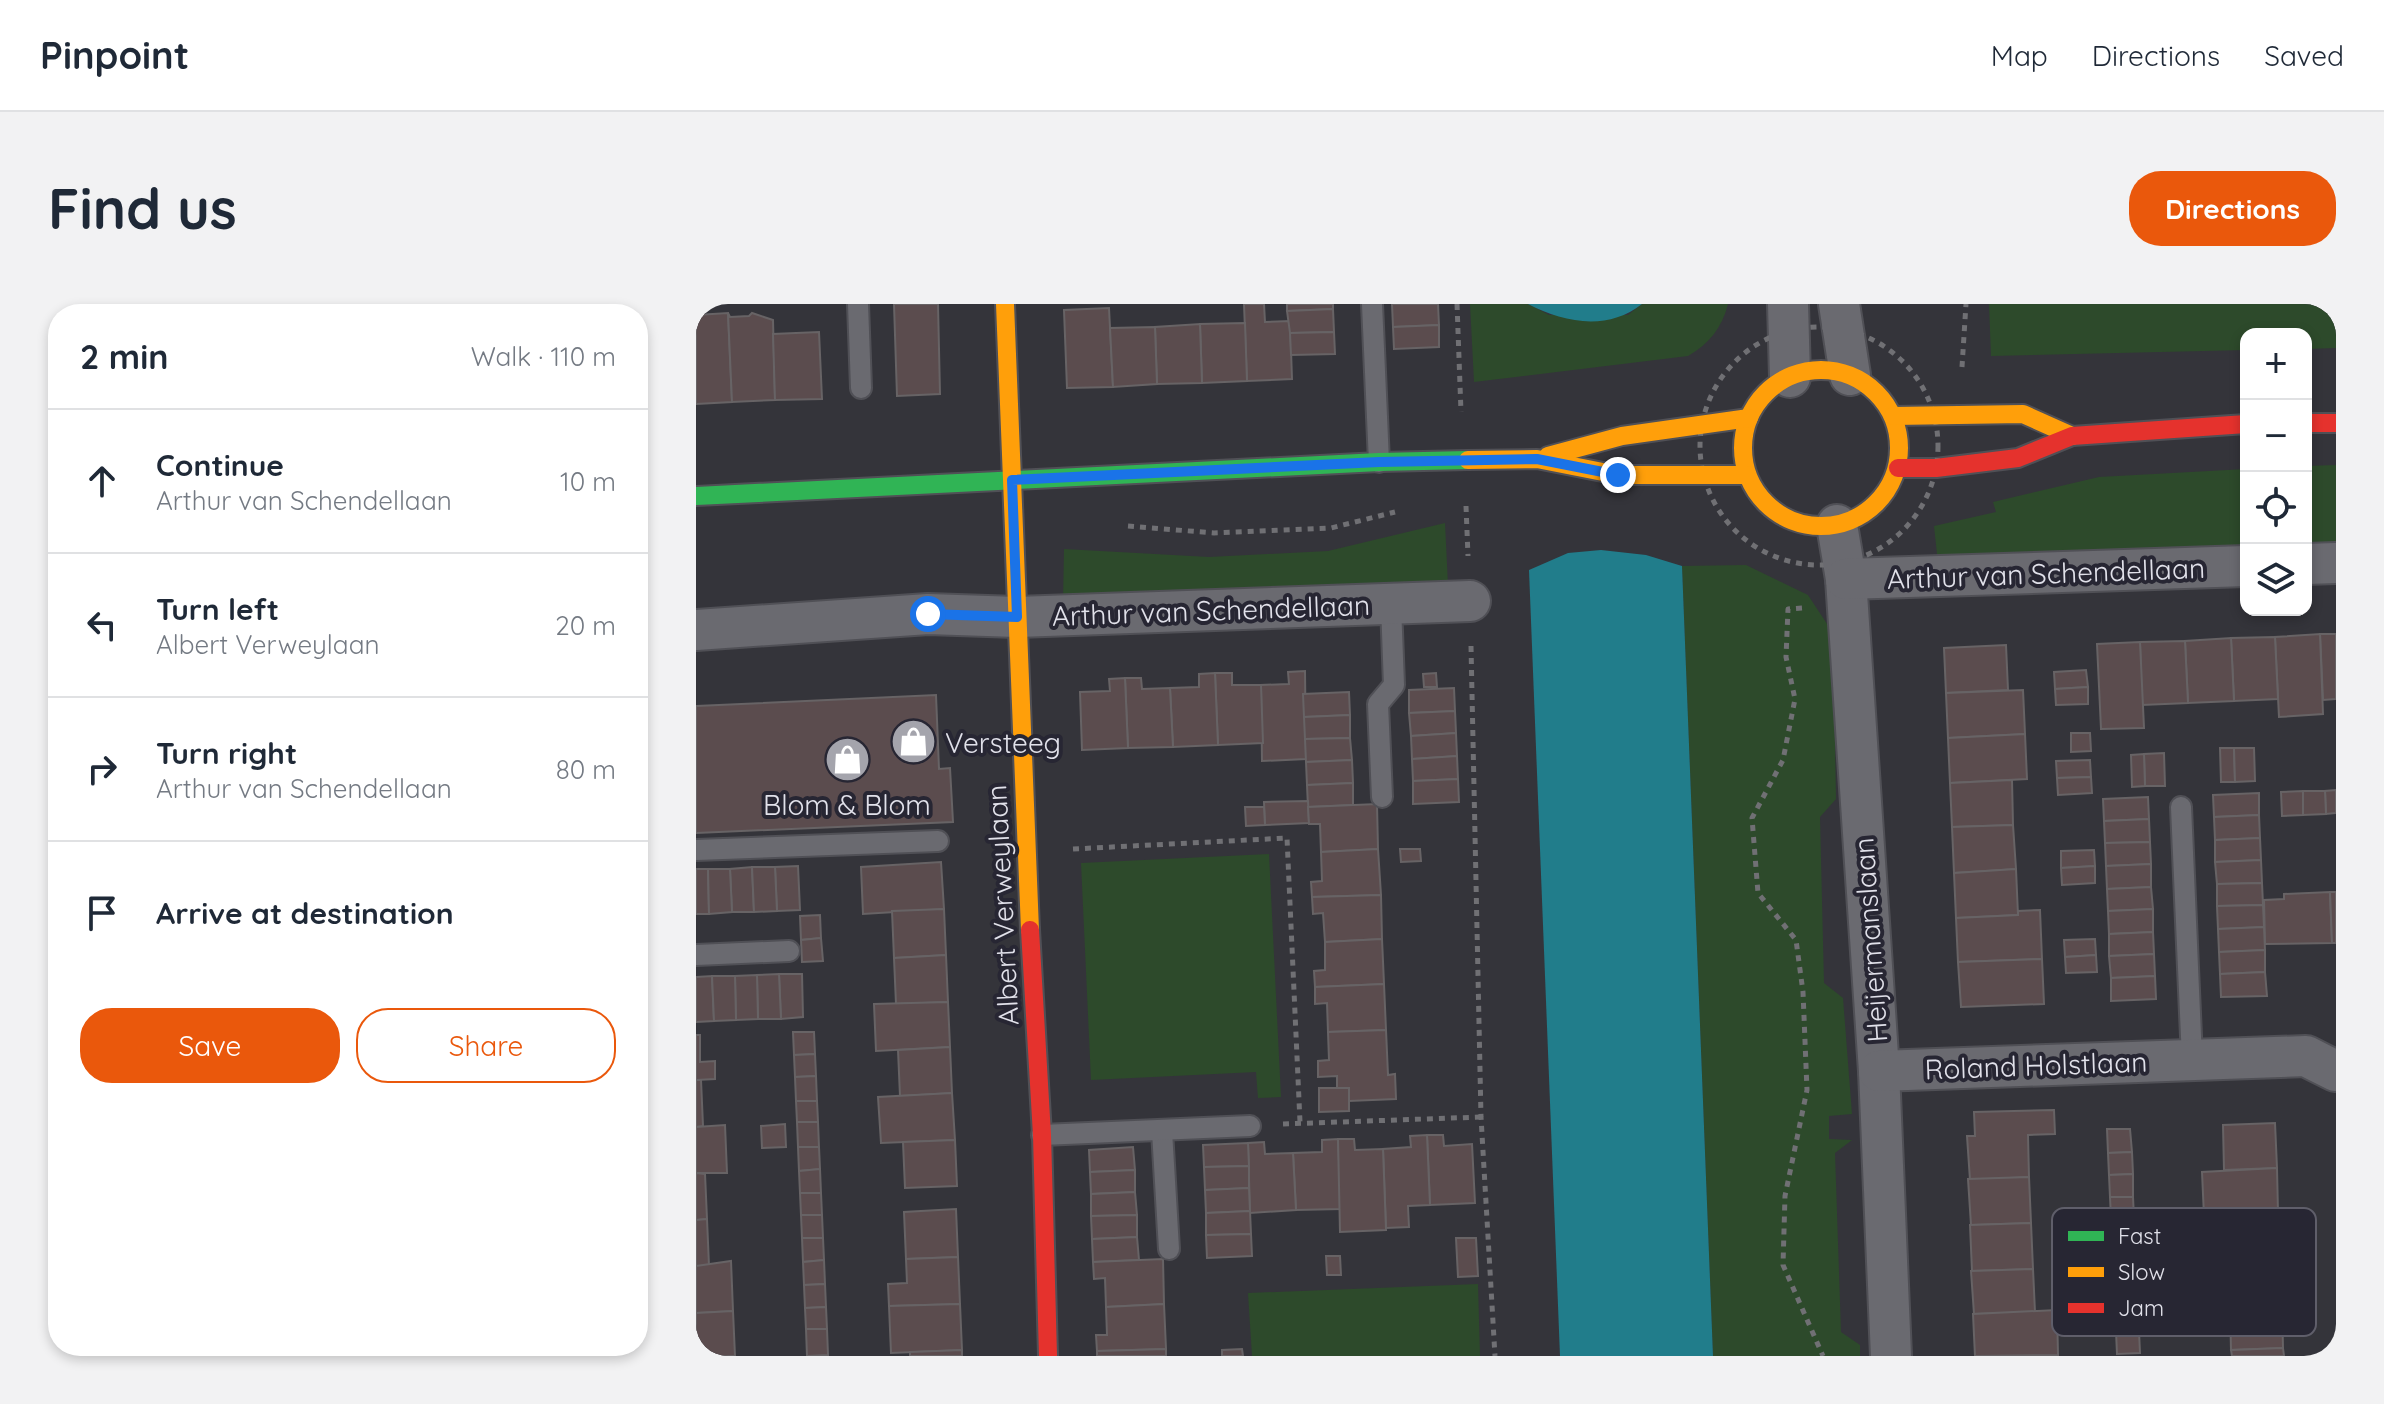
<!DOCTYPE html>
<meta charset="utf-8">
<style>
body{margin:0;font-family:Quicksand,sans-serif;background:#f2f2f3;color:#1f2937}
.controls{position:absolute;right:24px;top:24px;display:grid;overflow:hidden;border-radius:16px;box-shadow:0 4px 12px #0003}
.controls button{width:72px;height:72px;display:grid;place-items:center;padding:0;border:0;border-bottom:2px solid #e0e1e3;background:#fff;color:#1f2937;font:40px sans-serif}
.stop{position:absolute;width:24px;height:24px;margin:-18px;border:6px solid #1a73e8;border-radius:50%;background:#fff}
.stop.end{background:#1a73e8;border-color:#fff;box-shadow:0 2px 8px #0008}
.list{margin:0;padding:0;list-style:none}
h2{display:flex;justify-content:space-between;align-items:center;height:104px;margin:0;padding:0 32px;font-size:34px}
h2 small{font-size:26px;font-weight:400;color:#747a83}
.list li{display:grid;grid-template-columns:52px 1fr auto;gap:24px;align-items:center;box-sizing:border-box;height:144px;padding:0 32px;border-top:2px solid #e0e1e3}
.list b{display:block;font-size:30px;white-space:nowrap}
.list p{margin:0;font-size:26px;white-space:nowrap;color:#747a83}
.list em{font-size:26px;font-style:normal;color:#747a83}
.actions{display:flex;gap:16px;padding:24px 32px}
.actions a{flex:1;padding:18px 0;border:2px solid #ea580c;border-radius:32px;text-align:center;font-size:28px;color:#ea580c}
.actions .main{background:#ea580c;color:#fff}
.icon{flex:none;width:44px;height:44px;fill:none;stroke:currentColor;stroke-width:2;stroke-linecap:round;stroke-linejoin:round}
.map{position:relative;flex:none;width:1640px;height:1052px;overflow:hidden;border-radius:32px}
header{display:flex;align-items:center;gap:48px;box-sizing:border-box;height:112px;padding:0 40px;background:#fff;border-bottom:2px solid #e0e1e3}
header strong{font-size:38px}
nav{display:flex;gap:44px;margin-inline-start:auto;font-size:28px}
.intro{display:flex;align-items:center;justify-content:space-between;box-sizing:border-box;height:192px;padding:0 48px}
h1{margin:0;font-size:56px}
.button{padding:20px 36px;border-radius:32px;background:#ea580c;color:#fff;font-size:28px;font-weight:700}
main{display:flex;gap:48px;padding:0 48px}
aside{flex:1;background:#fff;border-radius:32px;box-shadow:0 4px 12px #0003}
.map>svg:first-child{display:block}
</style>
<header>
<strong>Pinpoint</strong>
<nav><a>Map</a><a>Directions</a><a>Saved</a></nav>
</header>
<div class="intro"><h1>Find us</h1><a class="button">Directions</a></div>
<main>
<aside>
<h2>2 min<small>Walk · 110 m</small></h2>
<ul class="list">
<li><svg class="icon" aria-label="ahead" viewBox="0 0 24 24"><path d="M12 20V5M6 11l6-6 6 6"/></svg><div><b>Continue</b><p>Arthur van Schendellaan</p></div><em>10 m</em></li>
<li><svg class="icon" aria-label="left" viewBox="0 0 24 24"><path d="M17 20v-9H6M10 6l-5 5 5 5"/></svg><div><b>Turn left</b><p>Albert Verweylaan</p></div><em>20 m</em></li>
<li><svg class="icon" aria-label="right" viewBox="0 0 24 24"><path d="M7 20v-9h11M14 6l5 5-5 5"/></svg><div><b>Turn right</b><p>Arthur van Schendellaan</p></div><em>80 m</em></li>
<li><svg class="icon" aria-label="arrive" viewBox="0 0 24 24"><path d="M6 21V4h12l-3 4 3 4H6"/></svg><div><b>Arrive at destination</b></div></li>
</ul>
<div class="actions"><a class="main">Save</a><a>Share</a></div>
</aside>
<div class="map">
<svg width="1640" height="1052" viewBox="0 0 1640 1052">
<rect width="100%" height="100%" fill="#34343a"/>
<g fill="#2d4a2b">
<path d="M774 0H832L853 11H932L946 0H1032C1026 24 1013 40 992 52L778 78Z"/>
<path d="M1293 0H1640V44L1610 45V30H1550V46L1295 52Z"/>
<path d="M1640 161V243L1610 244V162Z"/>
<path d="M1550 165V247L1242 259 1238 222 1300 208 1297 198 1403 173Z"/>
<path d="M749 219 752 281 367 297 368 245 513 253 632 247Z"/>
<path d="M1050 261 1112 291 1137 329 1140 495 1124 513 1128 679 1147 694 1156 810 1133 812V835L1156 836 1139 849 1145 1028 1164 1041V1052H1017L986 262Z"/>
<path d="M573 550 585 793 562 794 560 768 395 776 385 559Z"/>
<path d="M782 980 784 1052H556L552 989Z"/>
</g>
<g fill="#217d8b">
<path d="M832 0H946C912 27 868 19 832 0Z"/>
<path d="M905 246 950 251 986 262 1017 1052H864L833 266 872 249Z"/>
</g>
<g fill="#5b4c4e" stroke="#676365" stroke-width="2">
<path d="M198 0H242L244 90 201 92Z"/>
<path d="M548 0H568L569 18 594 17 596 75 551 77Z"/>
<path d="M591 0H637V5L591 7Z"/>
<path d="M696 0H742L743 21 697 23Z"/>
<path d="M413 4 417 83 371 84 368 6Z"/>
<path d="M637 5 638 28 594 29 591 7Z"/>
<path d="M32 9 36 98 0 100V11Z"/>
<path d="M32 9 34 13 53 12 56 9 77 16 79 96 36 98Z"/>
<path d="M549 19 551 77 506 79 504 20Z"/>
<path d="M504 20 506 79 461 80 459 23Z"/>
<path d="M743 21V43L698 45 697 23Z"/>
<path d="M459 23 461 80 417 83 414 24Z"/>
<path d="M123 28 126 95 79 96 77 30Z"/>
<path d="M638 28 639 50 595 51 594 29Z"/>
<path d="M1624 330H1640V395L1627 396Z"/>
<path d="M1624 330 1627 410 1583 413 1579 333Z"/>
<path d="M1579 333 1582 395 1538 397 1535 334Z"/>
<path d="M1535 334 1538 397 1492 399 1489 337Z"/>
<path d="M1489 337 1492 399 1446 401 1444 338Z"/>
<path d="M1444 338 1448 424 1405 425 1401 340Z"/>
<path d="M1310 341 1312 386 1250 389 1248 344Z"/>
<path d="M1390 366 1392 383 1359 385 1358 368Z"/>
<path d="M609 367 610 455 566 457 565 381 593 380 592 368Z"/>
<path d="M519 369H536V381H565L567 439 522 441Z"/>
<path d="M519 369 522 441 477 443 474 384 503 383V370Z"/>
<path d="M740 369 741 383H728L727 370Z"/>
<path d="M429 374H445L446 385 474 384 477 443 432 444Z"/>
<path d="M429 374 432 444 386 446 384 388 414 387 413 375Z"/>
<path d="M1392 383V400L1360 401 1359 385Z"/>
<path d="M758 384 759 407 713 409V386Z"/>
<path d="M1327 386 1329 430 1252 434 1250 389Z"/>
<path d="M653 388 654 411 608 413 607 390Z"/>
<path d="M240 391 243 465 254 464 257 518 0 529V402Z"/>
<path d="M759 407 760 429 715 432 713 409Z"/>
<path d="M654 411V434L609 435 608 413Z"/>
<path d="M760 429 761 452 716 455 715 432Z"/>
<path d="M1375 429H1394L1395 447 1375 448Z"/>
<path d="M1329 430 1331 475 1254 479 1252 434Z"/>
<path d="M654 434 656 456 610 458 609 435Z"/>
<path d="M1524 444H1538L1539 478H1525Z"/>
<path d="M1538 444H1558L1559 477 1539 478Z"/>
<path d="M1468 449 1469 482H1449L1448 450Z"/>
<path d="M1448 450 1449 482 1436 483 1435 451Z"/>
<path d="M761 452 762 475 717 477 716 455Z"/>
<path d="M656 456 657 479 611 481 610 458Z"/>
<path d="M1394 456 1395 473 1361 474 1360 457Z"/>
<path d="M1395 473 1396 489 1362 491 1361 474Z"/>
<path d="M762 475 763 498 717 500V477Z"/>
<path d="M1316 476 1317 521 1256 523 1254 479Z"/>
<path d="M657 479V501L612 503 611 481Z"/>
<path d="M1640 486V509L1630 510 1629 487Z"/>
<path d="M1607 487H1629L1630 510 1607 511Z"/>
<path d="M1607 487V511L1586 512 1585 488Z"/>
<path d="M1563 489V511L1518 513 1517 491Z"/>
<path d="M1452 493 1453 515 1408 517 1407 495Z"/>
<path d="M612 497 613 519 569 521 568 498Z"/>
<path d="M681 500 682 545 625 548 624 520H613L612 503Z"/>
<path d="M549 503H568L569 521 550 522Z"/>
<path d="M1563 511 1564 534 1519 536 1518 513Z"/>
<path d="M1453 515 1454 538 1409 539 1408 517Z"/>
<path d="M1317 521 1320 565 1258 569 1256 523Z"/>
<path d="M1564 534 1565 556 1519 558V536Z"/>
<path d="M1454 538 1455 560 1410 562 1409 539Z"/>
<path d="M682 545 685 591 616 593 615 578 626 577 625 548Z"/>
<path d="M704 545H724L725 557 705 558Z"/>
<path d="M1398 546 1399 562 1365 564V547Z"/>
<path d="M1565 556 1566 579 1521 580 1519 558Z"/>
<path d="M245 558 248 605 167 610 165 563Z"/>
<path d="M1455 560V583L1411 585 1410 562Z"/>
<path d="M102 562 104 606 81 607 79 563Z"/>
<path d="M1399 562V579L1366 581 1365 564Z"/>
<path d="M56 563 58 608H36L34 565Z"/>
<path d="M56 563H79L81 607 58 608Z"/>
<path d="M0 565H12L13 610H0Z"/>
<path d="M12 565H34L36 608 13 610Z"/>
<path d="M1320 565 1322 611 1260 614 1258 569Z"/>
<path d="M1566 579 1567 601 1521 602V580Z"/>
<path d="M1455 583 1457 605 1412 607 1411 585Z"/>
<path d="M1634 588 1636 639 1569 640 1568 596 1588 595V590Z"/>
<path d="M1634 588H1640V639H1636Z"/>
<path d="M685 591 686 635 629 638 627 609 617 610 616 593Z"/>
<path d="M1567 601 1568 623 1522 625 1521 602Z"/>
<path d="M248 605 250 651 198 654 196 607Z"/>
<path d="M1457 605V628L1413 630 1412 607Z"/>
<path d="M1344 606 1346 655 1262 658 1260 614 1322 611V607Z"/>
<path d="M124 611 125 634 105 636 104 612Z"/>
<path d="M1568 623 1569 646 1523 648 1522 625Z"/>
<path d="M1457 628 1458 650 1413 652V630Z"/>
<path d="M125 634 127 657 106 658 105 636Z"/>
<path d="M686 635 688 680 619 683 618 667 629 666V638Z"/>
<path d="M1399 635 1400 651 1369 653 1368 636Z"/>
<path d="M1569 646V668L1524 670 1523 648Z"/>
<path d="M1458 650 1459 672 1415 674 1413 652Z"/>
<path d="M250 651 252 698 200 700 198 654Z"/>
<path d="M1400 651 1401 668 1370 669 1369 653Z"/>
<path d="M1346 655 1348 700 1265 703 1262 658Z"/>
<path d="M1569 668 1571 692 1525 693 1524 670Z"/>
<path d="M83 670H106L107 713 85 715Z"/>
<path d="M83 670 85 715H62L61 671Z"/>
<path d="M61 671 62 715 40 716 39 672Z"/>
<path d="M16 672 18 717 0 718V673Z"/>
<path d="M16 672H39L40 716 18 717Z"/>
<path d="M1459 672 1460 695 1415 697V674Z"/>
<path d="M688 680 690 726 632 728 631 699 619 700V683Z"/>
<path d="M252 698 254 743 180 747 178 700Z"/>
<path d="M690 726 692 771 699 770 700 795 653 797V784H641V772L622 773V757L633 756 632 728Z"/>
<path d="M97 728H118L119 750 98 751Z"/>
<path d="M0 731H4V758L19 757V775L0 776Z"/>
<path d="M254 743 256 789 204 792 202 746Z"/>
<path d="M119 750 120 772 99 773 98 751Z"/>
<path d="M120 772 121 797H100L99 773Z"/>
<path d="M0 776H5L7 822 0 823Z"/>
<path d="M623 784H653V807L623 808Z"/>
<path d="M256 789 259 836 185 839 182 793Z"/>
<path d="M100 797H121L122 818H101Z"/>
<path d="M1358 806 1359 830 1332 831 1333 873 1274 876 1271 832H1279L1278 808Z"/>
<path d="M101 818H122L123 843H102Z"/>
<path d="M1579 819 1581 864 1528 866 1527 821Z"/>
<path d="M89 820 90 843 66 844 65 822Z"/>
<path d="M29 821 31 869H0V823Z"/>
<path d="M1411 825H1434L1436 848 1412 849Z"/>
<path d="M731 831H747L748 842 776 840 779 899 734 901Z"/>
<path d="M731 831 734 901 712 902 713 923 690 924 687 845 715 843 714 832Z"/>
<path d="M642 835 645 905 600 906 597 849 626 848V836Z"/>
<path d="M642 835H658L659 846 687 845 690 926 644 928Z"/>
<path d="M259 836 261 882 209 884 207 838Z"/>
<path d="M568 838 569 850 597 849 600 906 554 909 552 839Z"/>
<path d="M552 839 553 862 508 863 507 841Z"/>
<path d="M102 843H123L124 865 103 867Z"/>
<path d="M437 843 439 866 394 868 393 846Z"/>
<path d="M1436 848 1437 870 1413 871 1412 849Z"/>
<path d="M553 862V884L509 886 508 863Z"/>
<path d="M1581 864 1582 909 1508 912 1506 868Z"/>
<path d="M124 865 125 889H104L103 867Z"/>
<path d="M439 866V888L395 890 394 868Z"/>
<path d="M0 869 9 870 11 915 0 916Z"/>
<path d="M1437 870V893H1414L1413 871Z"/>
<path d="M1333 873 1335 919 1275 921 1272 875Z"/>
<path d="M553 884 554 907 510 909 509 886Z"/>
<path d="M439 888 441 911 395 912V890Z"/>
<path d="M104 889H125L126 911H105Z"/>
<path d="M1414 893H1437L1438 914H1415Z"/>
<path d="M260 905 262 953 210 955 208 908Z"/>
<path d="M554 907 555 930 510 931V909Z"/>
<path d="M105 911H126L127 934H106Z"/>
<path d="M441 911V933L396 935 395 912Z"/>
<path d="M11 915 13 962H0V916Z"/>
<path d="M1335 919 1337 965 1276 967 1274 921Z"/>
<path d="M555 930 556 952 511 954 510 931Z"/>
<path d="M441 933 443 956 397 958 396 935Z"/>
<path d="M106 934H127L128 956 107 958Z"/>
<path d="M760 934H780L782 972 762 973Z"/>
<path d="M630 952H644L645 971H631Z"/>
<path d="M262 953 264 1000 193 1002 192 980 211 979 210 955Z"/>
<path d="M467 955 468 1000 410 1003 409 974 398 975 397 958Z"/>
<path d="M128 956 129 980 108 981 107 958Z"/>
<path d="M35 957 37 1007 0 1009V962Z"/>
<path d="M1337 965 1339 1008 1278 1010 1275 967Z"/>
<path d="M129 980 130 1003 109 1004 108 981Z"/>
<path d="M1586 999 1587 1044 1535 1046 1534 1001Z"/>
<path d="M264 1000 266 1046 195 1049 193 1002Z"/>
<path d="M468 1000 470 1045 401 1047 400 1031H411L410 1003Z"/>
<path d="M130 1003 131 1025H110L109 1004Z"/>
<path d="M1361 1006 1362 1051 1279 1052 1277 1010Z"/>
<path d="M37 1007 39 1052H0V1009Z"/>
<path d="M110 1025H131L132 1051 111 1052Z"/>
<path d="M1420 1027H1443L1444 1049 1421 1050Z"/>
<path d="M1587 1044 1588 1052H1536L1535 1046Z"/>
<path d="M470 1045V1052H401V1047Z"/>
<path d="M546 1045 547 1052H526V1046Z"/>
<path d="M266 1046V1052H214V1048Z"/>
</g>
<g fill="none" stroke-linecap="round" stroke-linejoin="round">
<defs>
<g id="lane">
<path d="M162 0 165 84"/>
<path d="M676 0 683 158"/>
<path d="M686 493 682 400 698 381 695 301"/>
<path d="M1485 503 1496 755"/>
<path d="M0 546 242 537"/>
<path d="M0 651 93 647"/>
<path d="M466 827 473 945"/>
<path d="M346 831 554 822"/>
</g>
<g id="street">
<path d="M1092 0 1094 73"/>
<path d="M1143 0 1154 71"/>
<path d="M1141 221 1150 275 1183 767 1195 1052"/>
<path d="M1610 260 1640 259"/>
<path d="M1150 275 1550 262"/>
<path d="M0 326 232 310 321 313 774 297"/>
<path d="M1183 767 1610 752 1640 767"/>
</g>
<path id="fast" d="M0 192 683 158 772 156"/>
<g id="slow">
<path d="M309 0 334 626"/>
<circle cx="1125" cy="144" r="78"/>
<path d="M1197 112 1327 110 1376 132"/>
<path d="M852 152 926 132 1053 114"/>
<path d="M772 156 841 155 922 171H1051"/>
</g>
<g id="jam">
<path d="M1610 119H1640"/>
<path d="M1202 164H1240L1322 154 1376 132 1550 120"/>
<path d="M334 626 346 831 352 1052"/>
</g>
</defs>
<use href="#lane" stroke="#505056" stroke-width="24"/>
<use href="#street" stroke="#505056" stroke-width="44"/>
<use href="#fast" stroke="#505056" stroke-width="22"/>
<use href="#slow" stroke="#505056" stroke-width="22"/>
<use href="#jam" stroke="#505056" stroke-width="22"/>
<g stroke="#707074" stroke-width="5" stroke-dasharray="6 6" stroke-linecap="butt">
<path d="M761 0 765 108"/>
<circle cx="1123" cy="142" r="119"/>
<path d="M1266 63 1270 0"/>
<path d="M770 202 772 252"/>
<path d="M432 222 518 229 635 224 699 208"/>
<path d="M1106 304 1092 305 1090 353 1099 395 1087 456 1056 514 1062 589 1100 636 1107 688 1111 786 1089 892 1087 961 1127 1052"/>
<path d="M775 342 785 813 799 1052"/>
<path d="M377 545 591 534 604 818"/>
<path d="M587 820 785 813"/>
</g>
<use href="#lane" stroke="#6a6a70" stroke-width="20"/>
<use href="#street" stroke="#6a6a70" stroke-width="40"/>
<use href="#fast" stroke="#30b455" stroke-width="18"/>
<use href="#slow" stroke="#ff9f0a" stroke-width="18"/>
<use href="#jam" stroke="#e5322d" stroke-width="18"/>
</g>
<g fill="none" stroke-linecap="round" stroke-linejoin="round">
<path stroke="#1a73e8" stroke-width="10" d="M232 310 321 313 316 176 683 158 841 155 922 171"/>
</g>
<defs>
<symbol id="shop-disc" viewBox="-11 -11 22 22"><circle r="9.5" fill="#a4a4ac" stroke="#272633"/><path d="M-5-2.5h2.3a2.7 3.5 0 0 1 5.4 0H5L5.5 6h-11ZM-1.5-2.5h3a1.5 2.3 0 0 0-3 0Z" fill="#fff"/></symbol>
</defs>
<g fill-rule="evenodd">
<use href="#shop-disc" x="192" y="412" width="51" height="51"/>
<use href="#shop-disc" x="126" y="430" width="51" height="51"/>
</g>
<g text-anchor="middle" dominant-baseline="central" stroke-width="8" stroke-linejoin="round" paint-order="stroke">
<g font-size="28" fill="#e1e1ea" stroke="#272633">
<text transform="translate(1350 269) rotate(-2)">Arthur van Schendellaan</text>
<text transform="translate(515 306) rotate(-2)">Arthur van Schendellaan</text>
<text transform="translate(306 601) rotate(-93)">Albert Verweylaan</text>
<text transform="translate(1174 636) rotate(-94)">Heijermanslaan</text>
<text transform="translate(1340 761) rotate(-2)">Roland Holstlaan</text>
</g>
<g font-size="28" fill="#e1e1ea" stroke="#272633" text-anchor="start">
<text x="249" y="438">Versteeg</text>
<text x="151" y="500" text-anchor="middle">Blom &amp; Blom</text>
</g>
</g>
<rect x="1356" y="904" width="264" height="128" rx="12" fill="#272633" stroke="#5f5e6a" stroke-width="2"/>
<rect x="1372" y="927" width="36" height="10" fill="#30b455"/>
<rect x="1372" y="963" width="36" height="10" fill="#ff9f0a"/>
<rect x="1372" y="999" width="36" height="10" fill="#e5322d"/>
<g font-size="22" fill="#e1e1ea">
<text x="1422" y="940">Fast</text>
<text x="1422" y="976">Slow</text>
<text x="1422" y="1012">Jam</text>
</g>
</svg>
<div class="controls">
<button>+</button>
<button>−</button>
<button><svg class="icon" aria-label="locate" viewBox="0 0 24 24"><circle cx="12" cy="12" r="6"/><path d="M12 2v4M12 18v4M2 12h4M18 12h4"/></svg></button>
<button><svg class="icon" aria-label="layers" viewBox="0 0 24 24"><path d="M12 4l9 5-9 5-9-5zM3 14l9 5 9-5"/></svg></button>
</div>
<div class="stop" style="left:232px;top:310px"></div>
<div class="stop end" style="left:922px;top:171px"></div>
</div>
</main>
